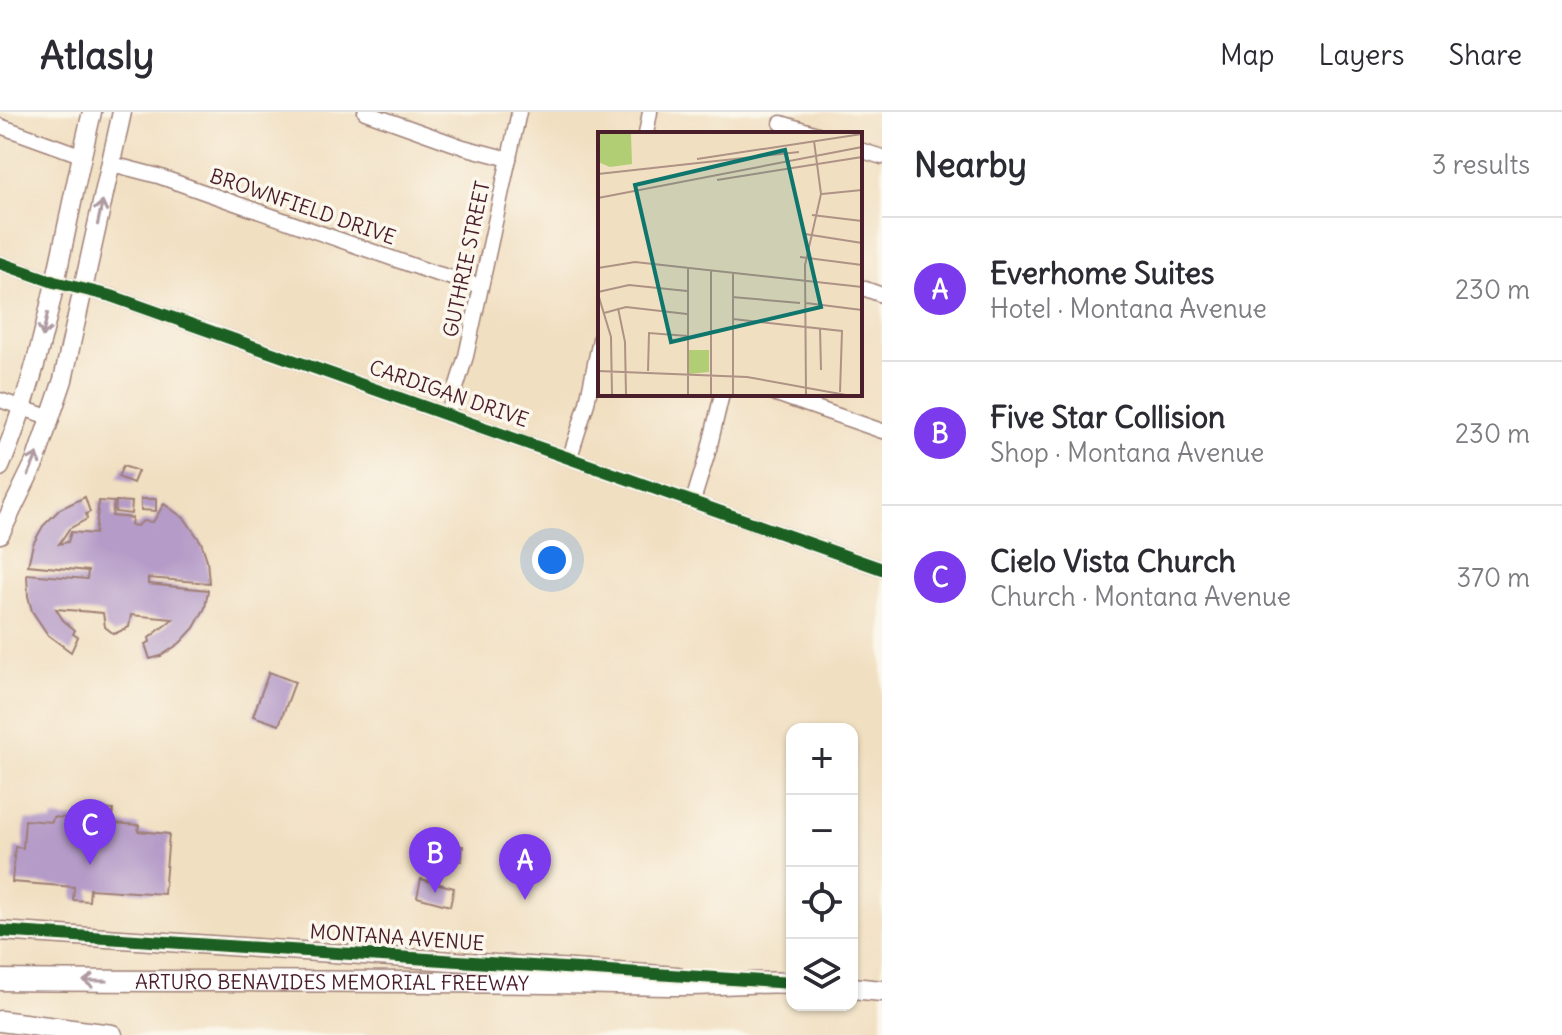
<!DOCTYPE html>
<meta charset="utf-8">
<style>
body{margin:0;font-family:Delius,sans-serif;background:#f2f2f3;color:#2b2b33}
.controls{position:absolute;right:24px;bottom:24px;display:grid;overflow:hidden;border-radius:16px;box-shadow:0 2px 6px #0004}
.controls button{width:72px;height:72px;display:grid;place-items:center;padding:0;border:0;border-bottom:2px solid #e1e1e2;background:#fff;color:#2b2b33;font:40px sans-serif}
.you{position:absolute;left:552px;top:448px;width:28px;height:28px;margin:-20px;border:6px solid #fff;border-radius:50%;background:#1a73e8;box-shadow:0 0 0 12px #1a73e833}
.badge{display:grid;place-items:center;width:52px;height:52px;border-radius:50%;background:#7c3aed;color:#fff;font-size:26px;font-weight:700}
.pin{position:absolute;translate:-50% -66px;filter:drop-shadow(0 2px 4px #0008)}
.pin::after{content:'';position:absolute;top:42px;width:28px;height:24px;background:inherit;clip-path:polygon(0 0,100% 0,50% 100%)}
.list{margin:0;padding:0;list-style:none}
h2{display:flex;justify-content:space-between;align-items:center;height:104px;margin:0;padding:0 32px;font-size:34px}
h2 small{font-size:26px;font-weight:400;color:#7c7c81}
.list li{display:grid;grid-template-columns:52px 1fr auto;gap:24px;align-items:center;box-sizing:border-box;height:144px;padding:0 32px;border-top:2px solid #e1e1e2}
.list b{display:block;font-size:30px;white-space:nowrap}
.list p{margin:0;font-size:26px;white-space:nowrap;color:#7c7c81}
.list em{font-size:26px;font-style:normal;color:#7c7c81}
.icon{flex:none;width:44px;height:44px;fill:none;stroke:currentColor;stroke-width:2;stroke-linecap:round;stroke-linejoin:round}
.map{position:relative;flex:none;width:882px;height:923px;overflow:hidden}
header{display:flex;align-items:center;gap:48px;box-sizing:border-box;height:112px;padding:0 40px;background:#fff;border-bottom:2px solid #e1e1e2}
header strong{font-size:38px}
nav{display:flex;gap:44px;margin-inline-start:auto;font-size:28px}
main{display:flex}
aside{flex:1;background:#fff}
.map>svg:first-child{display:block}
</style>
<header>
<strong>Atlasly</strong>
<nav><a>Map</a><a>Layers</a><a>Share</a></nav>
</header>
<main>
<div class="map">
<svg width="882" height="923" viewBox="0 0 882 923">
<rect width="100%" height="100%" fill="#fbf7ec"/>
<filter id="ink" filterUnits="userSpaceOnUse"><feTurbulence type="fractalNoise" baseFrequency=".0125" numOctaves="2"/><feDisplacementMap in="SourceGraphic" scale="16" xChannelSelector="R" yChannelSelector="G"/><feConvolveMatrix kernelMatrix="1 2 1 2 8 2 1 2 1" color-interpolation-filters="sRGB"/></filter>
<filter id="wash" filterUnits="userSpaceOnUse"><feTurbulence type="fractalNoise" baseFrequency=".006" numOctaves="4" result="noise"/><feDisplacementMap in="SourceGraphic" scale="32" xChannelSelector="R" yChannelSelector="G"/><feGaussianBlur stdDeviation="1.8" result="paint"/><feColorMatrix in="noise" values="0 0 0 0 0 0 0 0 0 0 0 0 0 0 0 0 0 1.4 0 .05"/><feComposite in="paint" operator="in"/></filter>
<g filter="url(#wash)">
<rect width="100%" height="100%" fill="#f1dfc1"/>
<g id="blocks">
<g fill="#b59bc8">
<path d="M123 354 138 359 133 371 118 365Z"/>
<path d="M85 385 90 400 86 402 87 407 69 417 59 432 68 430 71 420 95 422 99 389 114 390 112 404 132 406 131 413 137 414 143 409 153 410 164 392 185 407 201 430 207 448 209 471 148 466V472L208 478 205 496 194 516 180 531 161 544 150 547 145 532 150 530 149 526 173 507 131 503 129 515 114 522 105 515 103 501 56 497 63 508 75 518 73 522 78 525 71 540 48 523 32 499 28 484 27 462 87 467 88 459 28 453 33 432 43 414 60 397Z"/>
<path d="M141 387H156V399L141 398Z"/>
<path d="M116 389 132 390 131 402 115 400Z"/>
<path d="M269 560 295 570 279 613 253 604Z"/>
<path d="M92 696 113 698 112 711 139 713 138 719 169 722 164 782 90 777 89 789 73 788 74 775 12 770 15 735 23 736 25 708 52 710 53 705 91 708Z"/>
<path d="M421 732 463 734 462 749H449V743L420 742Z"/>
<path d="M421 767 454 776 450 794 417 785Z"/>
</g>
</g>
</g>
<g filter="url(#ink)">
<use href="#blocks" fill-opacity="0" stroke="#9e7f76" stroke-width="2"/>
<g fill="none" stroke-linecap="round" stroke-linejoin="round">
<defs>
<g id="minor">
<path d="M365 0 463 35 509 47"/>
<path d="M781 11 817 22"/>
<path d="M0 14 83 44"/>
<path d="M646 22 650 0"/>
<path d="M860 38 882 45"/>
<path d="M112 52 158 64 431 160 480 174"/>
<path d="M0 151 54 170 111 184 882 457"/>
<path d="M860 175 882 183"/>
<path d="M776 282 882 319"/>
<path d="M0 288 51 306"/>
<path d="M448 302 466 244 519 0"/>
<path d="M570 345 587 291 600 227"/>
<path d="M693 389 709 337 722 282"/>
</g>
<g id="major">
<path d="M0 355C48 242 63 119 92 0"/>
<path d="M0 422 35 350 63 268 122 0"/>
<path d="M0 819 678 864"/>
</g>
<g id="highway">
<path id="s1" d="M0 868C224 870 447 868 671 873 712 874 752 869 792 871"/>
<path d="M852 876 882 879"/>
<path d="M0 909 112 923"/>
</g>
</defs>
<use href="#minor" stroke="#9e7f76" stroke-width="17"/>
<use href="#major" stroke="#9e7f76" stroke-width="21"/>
<use href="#highway" stroke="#9e7f76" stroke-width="23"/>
<use href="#minor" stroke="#fff" stroke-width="14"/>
<use href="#major" stroke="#fff" stroke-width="18"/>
<use href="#highway" stroke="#fff" stroke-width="20"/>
<defs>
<g id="cycleway">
<path d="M0 151 54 170 111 184 882 457"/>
<path d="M0 819 792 871"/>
</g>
</defs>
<use href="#cycleway" stroke="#fbf7ec" stroke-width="17"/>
<use href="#cycleway" stroke="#1b5e20" stroke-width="12"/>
</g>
<defs><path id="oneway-shaft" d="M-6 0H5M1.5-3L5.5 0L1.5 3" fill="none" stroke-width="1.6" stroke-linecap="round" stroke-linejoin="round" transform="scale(2)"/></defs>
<g stroke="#ae9aa0">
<use href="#oneway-shaft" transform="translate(100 101) rotate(-78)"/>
<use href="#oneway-shaft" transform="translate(45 213) rotate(102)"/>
<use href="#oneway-shaft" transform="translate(33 352) rotate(-67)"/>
<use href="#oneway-shaft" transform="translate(95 869) rotate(180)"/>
</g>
</g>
<g text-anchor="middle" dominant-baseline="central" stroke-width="7" stroke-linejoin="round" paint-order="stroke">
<g font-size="20" fill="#4a1f2b" stroke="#fbf7ec">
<text transform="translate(303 94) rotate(19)">BROWNFIELD DRIVE</text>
<text transform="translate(466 147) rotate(-78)">GUTHRIE STREET</text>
<text transform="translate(449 281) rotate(19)">CARDIGAN DRIVE</text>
<text transform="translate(397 825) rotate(4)">MONTANA AVENUE</text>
<text stroke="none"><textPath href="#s1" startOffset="332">ARTURO BENAVIDES MEMORIAL FREEWAY</textPath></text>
</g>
</g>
<g transform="translate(598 20)">
<rect width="264" height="264" fill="#f1dfc1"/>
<path d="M0 1H33L34 32 12 35 0 30ZM91 218H111V240L91 242Z" fill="#b2ce74"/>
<path fill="none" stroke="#ae9285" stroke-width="2" d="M99 27 264 2M0 42 201 20M119 48 264 25M224 62 264 58M0 66 264 15M214 83 264 89M207 102 264 111M202 125 264 133M0 136 37 130 264 155M90 137V263M113 139V263M135 142V263M0 160 31 153 89 159M0 162 13 205 14 263M134 165 202 171M208 171 264 178M20 176 27 210 28 263M6 181 28 175 89 182M135 187 244 199 242 260M222 196 223 238M0 239 149 245 248 263M50 239 51 201 90 204M208 263 207 133 223 62 216 9"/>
<path fill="#0f766e" fill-opacity="0.15" stroke="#0f766e" stroke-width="4" d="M187 18 223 175 73 210 37 53Z"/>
<rect width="264" height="264" fill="none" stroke="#4a1f2b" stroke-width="4"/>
</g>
</svg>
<div class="controls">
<button>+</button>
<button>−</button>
<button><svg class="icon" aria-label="locate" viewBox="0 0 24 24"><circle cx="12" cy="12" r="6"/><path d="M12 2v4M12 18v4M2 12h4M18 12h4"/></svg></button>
<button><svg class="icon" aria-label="layers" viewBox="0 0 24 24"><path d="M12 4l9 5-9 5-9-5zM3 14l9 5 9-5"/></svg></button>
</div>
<div class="you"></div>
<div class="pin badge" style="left:525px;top:788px">A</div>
<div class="pin badge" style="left:435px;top:781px">B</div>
<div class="pin badge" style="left:90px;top:753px">C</div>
</div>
<aside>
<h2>Nearby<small>3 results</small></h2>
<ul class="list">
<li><span class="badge">A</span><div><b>Everhome Suites</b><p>Hotel · Montana Avenue</p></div><em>230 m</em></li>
<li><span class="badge">B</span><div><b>Five Star Collision</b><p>Shop · Montana Avenue</p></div><em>230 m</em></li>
<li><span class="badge">C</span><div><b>Cielo Vista Church</b><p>Church · Montana Avenue</p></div><em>370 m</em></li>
</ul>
</aside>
</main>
